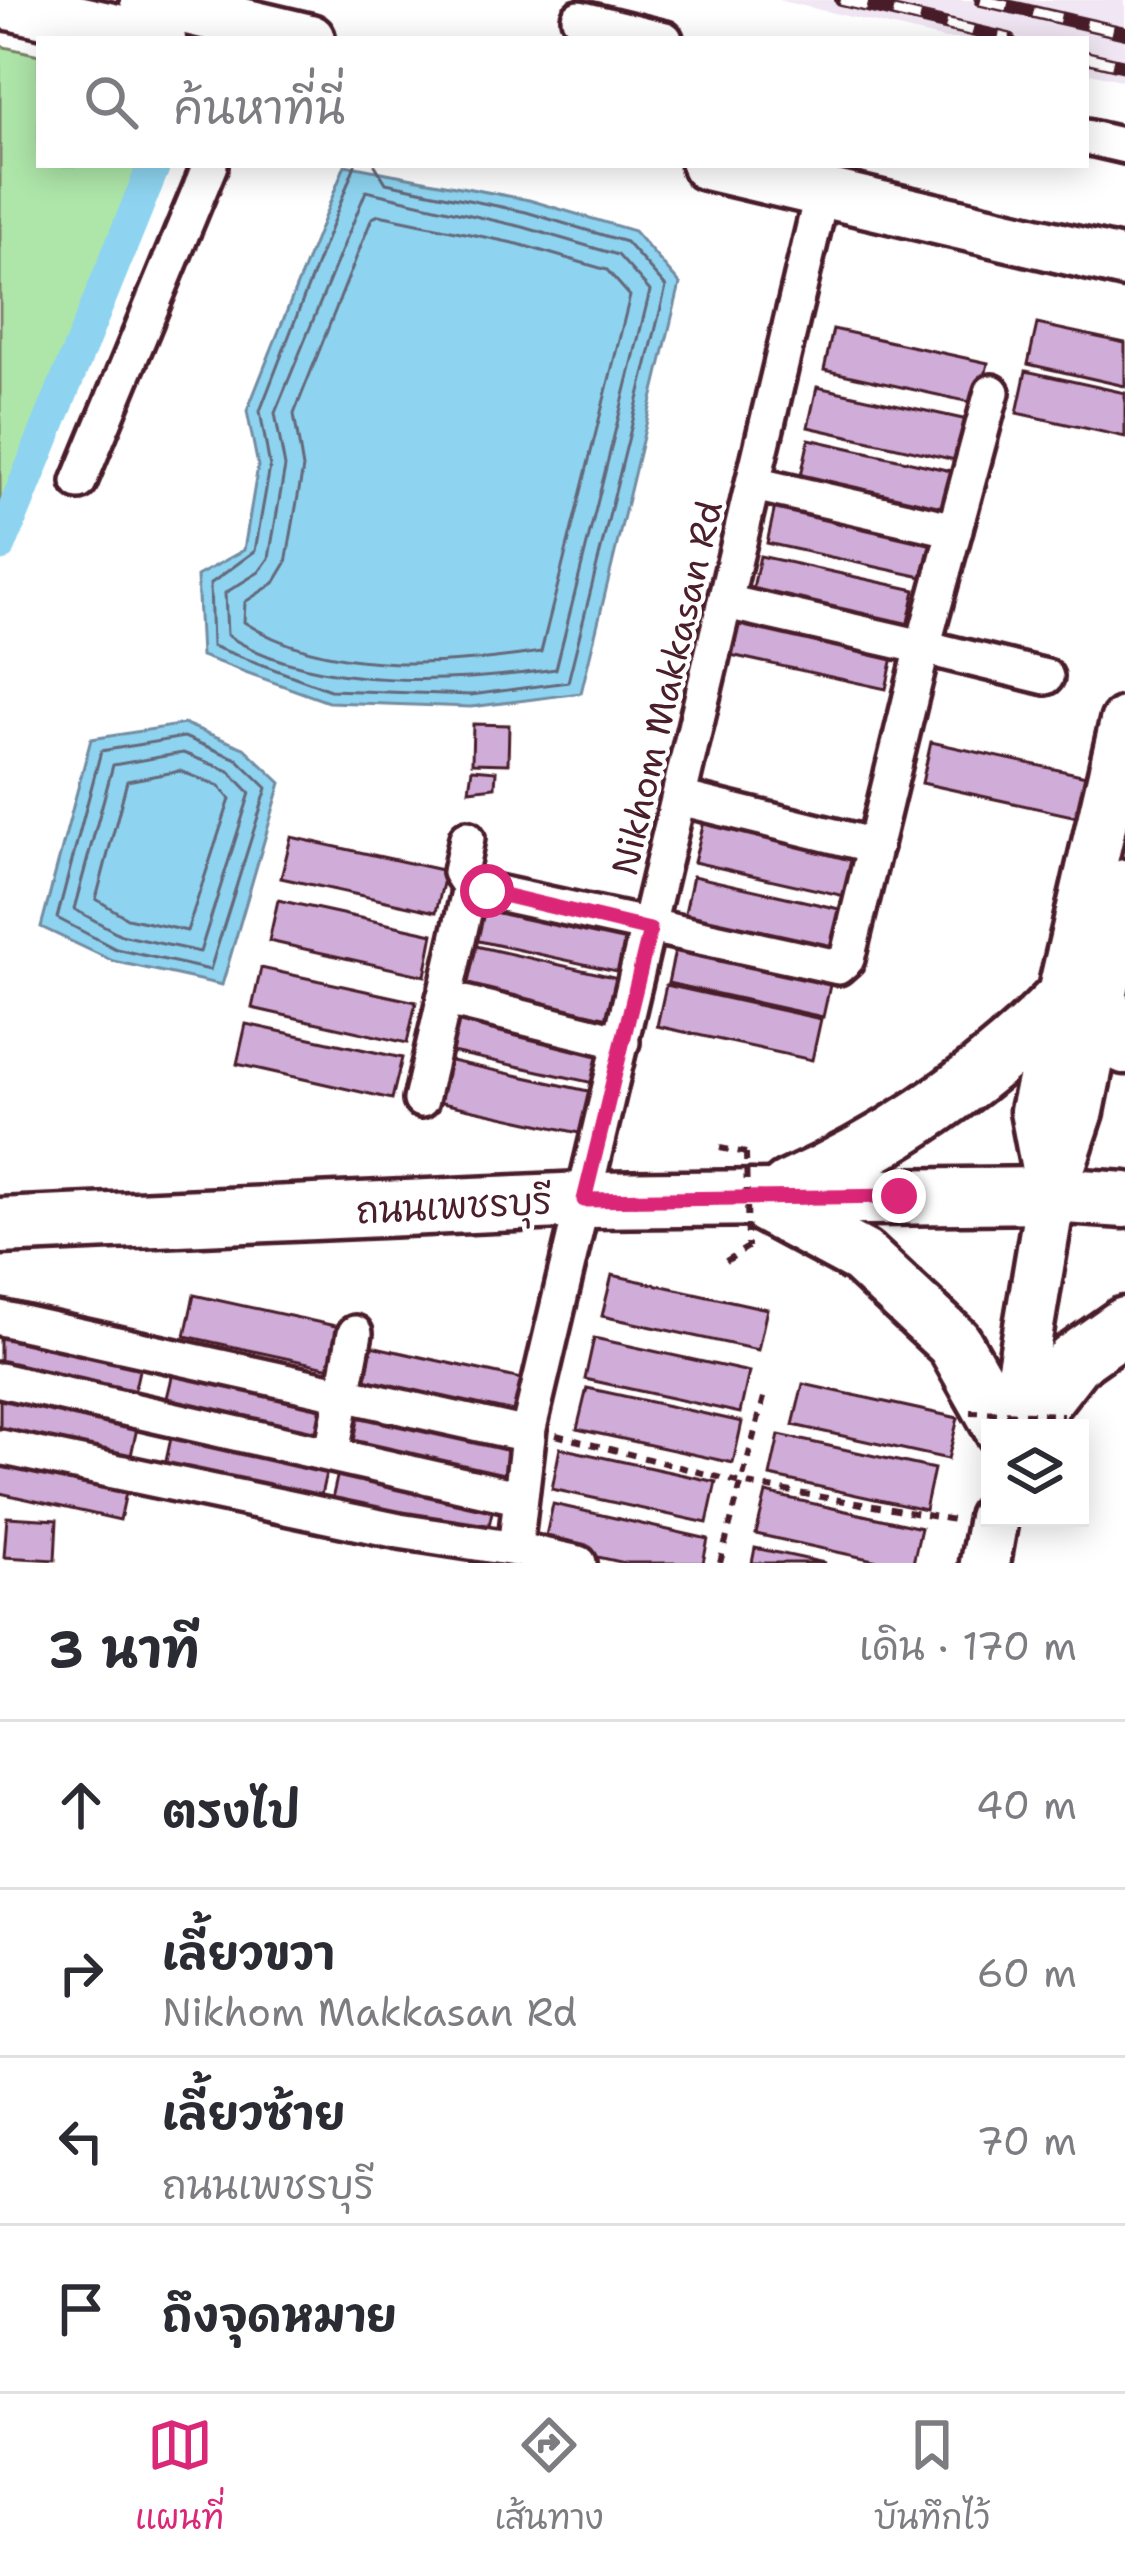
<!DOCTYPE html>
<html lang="th">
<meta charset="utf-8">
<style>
body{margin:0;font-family:"Shantell Sans","Playpen Sans Thai",sans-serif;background:#f2f2f3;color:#2b2b33}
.controls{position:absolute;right:36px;bottom:36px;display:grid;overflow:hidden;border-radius:0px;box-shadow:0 6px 30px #0003}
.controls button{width:108px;height:108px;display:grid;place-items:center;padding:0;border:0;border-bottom:3px solid #e1e1e2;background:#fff;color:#2b2b33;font:60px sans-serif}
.stop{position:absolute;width:36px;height:36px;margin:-27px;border:9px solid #db2777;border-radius:50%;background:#fff}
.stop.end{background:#db2777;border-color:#fff;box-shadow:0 3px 12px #0008}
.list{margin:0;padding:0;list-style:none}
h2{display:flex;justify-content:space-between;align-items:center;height:156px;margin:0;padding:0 48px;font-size:51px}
h2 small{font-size:39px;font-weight:400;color:#7c7c81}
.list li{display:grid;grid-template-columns:78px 1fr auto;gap:36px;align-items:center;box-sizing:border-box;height:168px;padding:0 48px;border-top:3px solid #e1e1e2}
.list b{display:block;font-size:45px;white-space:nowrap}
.list p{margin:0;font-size:39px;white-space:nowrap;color:#7c7c81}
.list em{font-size:39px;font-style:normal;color:#7c7c81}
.icon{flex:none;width:66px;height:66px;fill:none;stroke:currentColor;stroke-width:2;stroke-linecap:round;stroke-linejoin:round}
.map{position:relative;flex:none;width:1125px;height:1563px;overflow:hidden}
.search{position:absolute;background:#fff;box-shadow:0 6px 30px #0003;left:36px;right:36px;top:36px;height:132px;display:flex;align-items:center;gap:30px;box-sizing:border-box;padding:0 42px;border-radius:0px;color:#7c7c81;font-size:45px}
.sheet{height:828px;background:#fff}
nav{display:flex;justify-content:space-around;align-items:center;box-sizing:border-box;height:168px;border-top:3px solid #e1e1e2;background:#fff;font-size:33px;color:#7c7c81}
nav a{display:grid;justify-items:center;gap:6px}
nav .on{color:#db2777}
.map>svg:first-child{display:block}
</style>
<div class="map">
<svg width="1125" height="1563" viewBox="0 0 1125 1563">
<rect width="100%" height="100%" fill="#fff"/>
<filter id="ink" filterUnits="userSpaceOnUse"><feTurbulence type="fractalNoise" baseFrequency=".00833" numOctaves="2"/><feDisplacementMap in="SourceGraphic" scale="24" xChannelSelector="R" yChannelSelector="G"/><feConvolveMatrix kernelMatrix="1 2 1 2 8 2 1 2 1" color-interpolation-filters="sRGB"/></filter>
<g filter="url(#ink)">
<path fill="#f1e6f3" d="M778 0H1125V81L1086 72V39H945Z"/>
<path fill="#aee6a9" stroke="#7c826a" stroke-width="3" d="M0 46 39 55V165H141L0 506Z"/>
<g fill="#8ed4f0" stroke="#738ca1" stroke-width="3">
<path d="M345 165 529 200 634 231 680 284 581 693 471 707 328 702 201 656 197 576 244 550 258 466 247 411Z"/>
<path d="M185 724 244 748 281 783 222 985 113 961 41 927 91 739Z"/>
</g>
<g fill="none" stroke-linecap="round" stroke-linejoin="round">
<g stroke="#65677a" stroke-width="3">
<path d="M355 165 260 411 270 467 255 551 210 584 212 646 330 690 471 695 568 682 666 287 626 242 526 212 386 183 375 165"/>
<path d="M366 191 523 227 618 255 650 291 556 669C458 683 313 692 227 635L225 593 259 572 269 558 285 467 275 413Z"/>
<path d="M379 215 518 244 607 270 630 296 541 652C449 666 326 676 244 622L245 602 274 583 286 563 303 468 294 414 372 218Z"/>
<path d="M184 737 237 759 267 788 210 970 116 949 57 918 101 751Z"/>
<path d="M183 753 229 771 250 793 200 952 121 935 74 909 113 765Z"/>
<path d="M180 771 219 786 230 799 187 931 127 918 96 899 127 781Z"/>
</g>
<path stroke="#8ed4f0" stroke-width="33" d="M0 545 154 165"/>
</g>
<g fill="#cfadd8" stroke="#4a1f2b" stroke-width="3">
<path d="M1037 324 1125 343V386L1028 364Z"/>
<path d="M833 329 988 363 979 404 824 370Z"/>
<path d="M1026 371 1125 393V437L1017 413Z"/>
<path d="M817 387 972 421 964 462 808 427Z"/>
<path d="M809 439 964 474 955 514 800 480Z"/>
<path d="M776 502 932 537 922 577 767 543Z"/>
<path d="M760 556 915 590 906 631 751 597Z"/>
<path d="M740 614 895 648 886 689 731 655Z"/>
<path d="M473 724 509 725 508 764 472 763Z"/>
<path d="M931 742 1086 776 1077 817 922 783Z"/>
<path d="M472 769 496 771 495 787 469 790Z"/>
<path d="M704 822 859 856 849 897 694 862Z"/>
<path d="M291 837 446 871 436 912 281 878Z"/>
<path d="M693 876 848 911 839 952 684 917Z"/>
<path d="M479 898 634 932 625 973 470 939Z"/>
<path d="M278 900 433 934 425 976 269 941Z"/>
<path d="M677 941 832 976 823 1017 668 983Z"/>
<path d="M467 944 622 979 613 1019 458 985Z"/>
<path d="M261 968 416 1002 407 1043 252 1008Z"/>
<path d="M666 985 821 1019 812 1060 657 1026Z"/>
<path d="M452 1009 607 1043 598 1084 443 1050Z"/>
<path d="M246 1024 402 1058 392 1099 237 1064Z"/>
<path d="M442 1059 597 1093 588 1135 433 1101Z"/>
<path d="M612 1275 767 1309 758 1350 602 1316Z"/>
<path d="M194 1295 349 1329 340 1370 185 1336Z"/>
<path d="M0 1330 141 1361 132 1402 0 1373Z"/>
<path d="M594 1338 749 1372 740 1413 585 1379Z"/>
<path d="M371 1346 526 1380 517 1421 362 1387Z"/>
<path d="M175 1365 330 1400 320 1440 165 1406Z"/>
<path d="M803 1384 958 1418 948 1459 793 1425Z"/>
<path d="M0 1388 139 1419 130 1460 0 1431Z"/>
<path d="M587 1388 742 1422 733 1463 577 1429Z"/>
<path d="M357 1404 513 1438 503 1479 348 1445Z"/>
<path d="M173 1429 328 1464 319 1504 164 1470Z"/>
<path d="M779 1435 934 1469 925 1510 770 1476Z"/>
<path d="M560 1448 716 1482 707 1523 552 1489Z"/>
<path d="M0 1451 129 1479 120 1520 0 1493Z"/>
<path d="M340 1464 495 1498 486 1539 331 1504Z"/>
<path d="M766 1493 921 1528 913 1563H887L756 1534Z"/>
<path d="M553 1504 708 1539 703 1563H625L544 1545Z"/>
<path d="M7 1517 57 1520 55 1560 4 1557Z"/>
<path d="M755 1548 825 1563H752Z"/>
</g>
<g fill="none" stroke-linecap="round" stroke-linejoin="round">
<defs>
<g id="street">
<path d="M579 18 665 39"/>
<path d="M1086 137 1125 146"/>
<path d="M79 482 210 165"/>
<path d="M754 484 955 530"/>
<path d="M726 602 923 647 992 392"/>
<path d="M680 798 875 846"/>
<path d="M467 838 460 872 470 887"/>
<path d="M444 998 622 1042"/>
<path d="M421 1100 470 887 838 967 847 959 923 647 1046 677"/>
<path d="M0 1318 528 1435"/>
<path d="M0 1380 517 1497"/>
<path d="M0 1447 399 1531 515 1549 529 1428 822 192"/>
<path d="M332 1452 355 1333"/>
<path d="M515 1549 579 1563"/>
</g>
<g id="secondary">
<path d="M145 0 310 39"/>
<path d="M0 3 161 39"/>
<path d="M706 165 1125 263"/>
<path d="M1050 1190 1035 1111 1125 722"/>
<path d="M1012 1428 1051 1195 1079 1111 1125 884"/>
<path d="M985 1563 993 1518"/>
</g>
<g id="primary">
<path d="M1099 1002 1125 1046"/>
<path d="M788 1189C888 1144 982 1081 1058 1003"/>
<path d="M752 1198 862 1257 954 1343 1002 1428"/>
<path d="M0 1226 584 1200 1051 1195 1125 1200"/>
<path d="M1022 1428 1074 1361 1125 1325"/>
</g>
</defs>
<use href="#street" stroke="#4a1f2b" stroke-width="42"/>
<use href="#secondary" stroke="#4a1f2b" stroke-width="57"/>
<use href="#primary" stroke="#4a1f2b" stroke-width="63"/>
<g stroke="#4a1f2b" stroke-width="6" stroke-dasharray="9 9" stroke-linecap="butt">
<path d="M720 1148 746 1153"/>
<path d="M726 1261 748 1247"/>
<path d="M556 1435 741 1483 954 1520"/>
<path d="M720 1563 766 1390"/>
</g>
<use href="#street" stroke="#fff" stroke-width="33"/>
<use href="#secondary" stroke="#fff" stroke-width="48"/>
<use href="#primary" stroke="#fff" stroke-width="54"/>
<defs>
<g id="rail">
<path d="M841 0 1009 39"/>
<path d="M981 0 1125 33"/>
<path d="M1086 57 1125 66"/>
</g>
</defs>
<use href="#rail" stroke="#4a1f2b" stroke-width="14"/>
<use href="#rail" stroke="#fff" stroke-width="9" stroke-dasharray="27" stroke-linecap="butt"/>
<g stroke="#4a1f2b" stroke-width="6" stroke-dasharray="9 9" stroke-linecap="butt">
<path d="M746 1153 748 1247"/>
<path d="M970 1412 1063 1415"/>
</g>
</g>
</g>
<g fill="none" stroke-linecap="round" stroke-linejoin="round" filter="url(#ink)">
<path stroke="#db2777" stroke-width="15" d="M487 891 650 930 584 1200 899 1196"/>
</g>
<g text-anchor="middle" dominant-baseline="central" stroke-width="9" stroke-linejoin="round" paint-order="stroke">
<g font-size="36" fill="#4a1f2b" stroke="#fff">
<text transform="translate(667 688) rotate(-77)">Nikhom Makkasan Rd</text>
<text transform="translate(454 1206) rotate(-3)">ถนนเพชรบุรี</text>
</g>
</g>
</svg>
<div class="controls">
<button><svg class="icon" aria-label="layers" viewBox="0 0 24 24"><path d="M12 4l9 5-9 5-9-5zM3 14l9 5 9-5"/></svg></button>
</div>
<div class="stop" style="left:487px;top:891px"></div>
<div class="stop end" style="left:899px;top:1196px"></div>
<div class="search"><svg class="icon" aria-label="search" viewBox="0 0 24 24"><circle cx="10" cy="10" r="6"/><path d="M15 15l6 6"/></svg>ค้นหาที่นี่</div>
</div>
<section class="sheet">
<h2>3 นาที<small>เดิน · 170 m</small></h2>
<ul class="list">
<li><svg class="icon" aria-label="ahead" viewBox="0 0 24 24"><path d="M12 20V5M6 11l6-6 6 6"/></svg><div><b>ตรงไป</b></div><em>40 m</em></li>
<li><svg class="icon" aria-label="right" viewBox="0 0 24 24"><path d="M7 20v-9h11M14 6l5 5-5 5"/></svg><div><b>เลี้ยวขวา</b><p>Nikhom Makkasan Rd</p></div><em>60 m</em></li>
<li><svg class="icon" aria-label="left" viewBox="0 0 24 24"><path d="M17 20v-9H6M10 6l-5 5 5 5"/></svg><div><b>เลี้ยวซ้าย</b><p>ถนนเพชรบุรี</p></div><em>70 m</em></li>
<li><svg class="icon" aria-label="arrive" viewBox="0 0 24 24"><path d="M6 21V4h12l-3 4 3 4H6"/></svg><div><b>ถึงจุดหมาย</b></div></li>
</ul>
</section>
<nav>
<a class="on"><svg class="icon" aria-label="map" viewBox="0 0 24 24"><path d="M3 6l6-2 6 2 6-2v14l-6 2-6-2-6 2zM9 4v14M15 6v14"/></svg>แผนที่</a>
<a><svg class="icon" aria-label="directions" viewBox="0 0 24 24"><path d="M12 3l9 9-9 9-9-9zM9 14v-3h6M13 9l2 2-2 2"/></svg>เส้นทาง</a>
<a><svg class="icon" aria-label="saved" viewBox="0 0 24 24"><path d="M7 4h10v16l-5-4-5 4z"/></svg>บันทึกไว้</a>
</nav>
